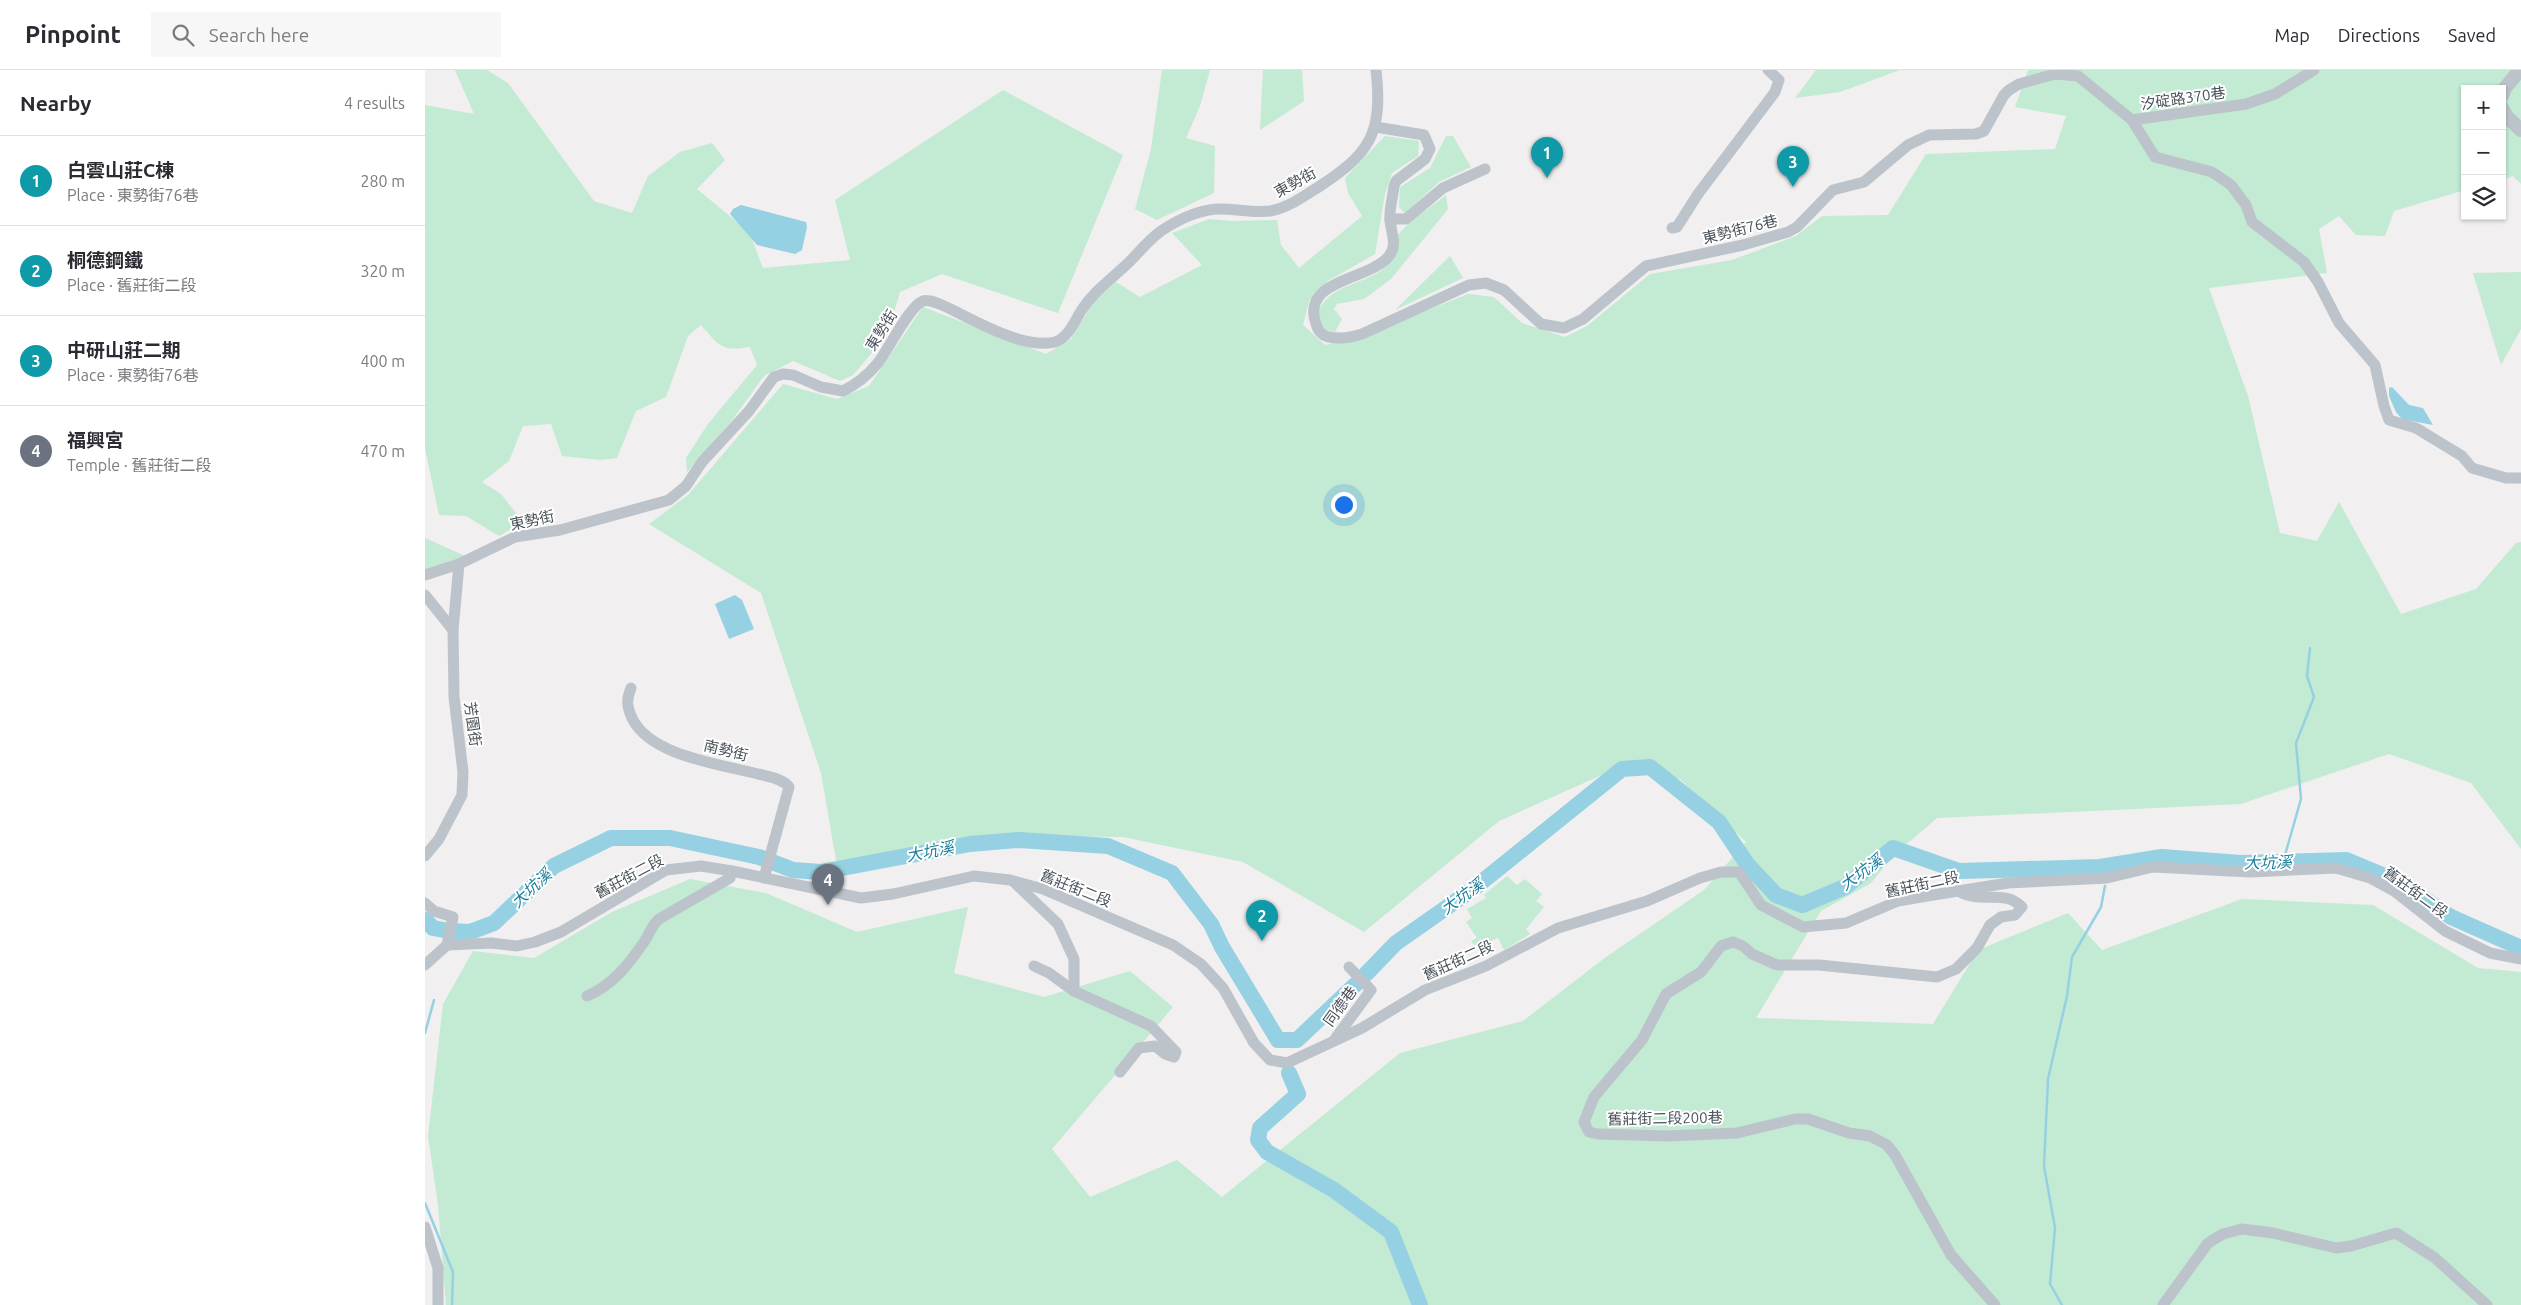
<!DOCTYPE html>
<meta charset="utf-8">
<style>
body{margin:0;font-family:Ubuntu,"Noto Sans TC",sans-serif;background:#f7f7f7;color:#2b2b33}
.controls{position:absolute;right:15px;top:15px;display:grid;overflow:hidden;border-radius:0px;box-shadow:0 1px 4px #0004}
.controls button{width:45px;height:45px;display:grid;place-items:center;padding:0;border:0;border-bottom:1px solid #e1e1e2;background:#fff;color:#2b2b33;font:25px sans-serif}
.you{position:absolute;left:918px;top:434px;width:18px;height:18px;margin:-12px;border:4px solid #fff;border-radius:50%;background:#1a73e8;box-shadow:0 0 0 8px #1a73e833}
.badge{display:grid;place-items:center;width:32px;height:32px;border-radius:50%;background:#1a73e8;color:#fff;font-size:16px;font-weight:700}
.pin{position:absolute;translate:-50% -41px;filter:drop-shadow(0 1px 2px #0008)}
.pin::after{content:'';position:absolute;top:26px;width:18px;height:15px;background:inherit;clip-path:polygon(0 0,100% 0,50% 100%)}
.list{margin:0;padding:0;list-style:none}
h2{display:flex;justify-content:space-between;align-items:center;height:65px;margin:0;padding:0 20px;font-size:21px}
h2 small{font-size:16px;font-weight:400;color:#7c7c81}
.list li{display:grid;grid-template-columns:32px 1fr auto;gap:15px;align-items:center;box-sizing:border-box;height:90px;padding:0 20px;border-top:1px solid #e1e1e2}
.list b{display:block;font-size:19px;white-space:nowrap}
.list p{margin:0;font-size:16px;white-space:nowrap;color:#7c7c81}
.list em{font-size:16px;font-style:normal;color:#7c7c81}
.icon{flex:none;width:28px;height:28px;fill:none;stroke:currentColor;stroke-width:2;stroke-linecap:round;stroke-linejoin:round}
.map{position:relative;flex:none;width:2096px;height:1235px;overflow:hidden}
header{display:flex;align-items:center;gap:30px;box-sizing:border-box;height:70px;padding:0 25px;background:#fff;border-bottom:1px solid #e1e1e2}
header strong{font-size:24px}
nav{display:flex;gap:28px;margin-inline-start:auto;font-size:18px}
.search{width:350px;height:45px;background:#f7f7f7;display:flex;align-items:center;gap:12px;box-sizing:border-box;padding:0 18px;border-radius:0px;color:#7c7c81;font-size:19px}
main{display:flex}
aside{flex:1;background:#fff}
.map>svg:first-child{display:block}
</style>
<header>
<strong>Pinpoint</strong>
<div class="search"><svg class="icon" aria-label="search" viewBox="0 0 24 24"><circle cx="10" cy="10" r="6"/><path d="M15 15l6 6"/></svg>Search here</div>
<nav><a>Map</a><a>Directions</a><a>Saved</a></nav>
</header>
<main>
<aside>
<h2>Nearby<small>4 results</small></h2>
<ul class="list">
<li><span class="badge" style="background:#0f9aa8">1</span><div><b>白雲山莊C棟</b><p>Place · 東勢街76巷</p></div><em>280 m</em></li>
<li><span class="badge" style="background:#0f9aa8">2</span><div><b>桐德鋼鐵</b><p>Place · 舊莊街二段</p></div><em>320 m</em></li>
<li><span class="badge" style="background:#0f9aa8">3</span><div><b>中研山莊二期</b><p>Place · 東勢街76巷</p></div><em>400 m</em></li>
<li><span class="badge" style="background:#6b7280">4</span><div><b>福興宮</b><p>Temple · 舊莊街二段</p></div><em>470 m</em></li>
</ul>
</aside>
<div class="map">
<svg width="2096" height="1235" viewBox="0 0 2096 1235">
<rect width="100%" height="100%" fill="#f1efef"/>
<g fill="#c3ead2">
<path d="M30 0H62L83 13 169 131 207 143 223 106 255 82 287 73 300 90 272 119 324 162 338 198 425 190 410 130 578 20 698 85 633 243 517 204 475 222 462 265 428 305 415 311 368 291 339 306 305 353 262 402 261 388 283 354 332 295 325 277C295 282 294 275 276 255L263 266 241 327 211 341 192 388 175 390 137 386 126 354 98 356 84 391 57 412 76 424 98 452 74 466 41 446 14 445 0 379V35L49 44Z"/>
<path d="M737 0H785L775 36 761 68 790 76 789 123 732 150 710 139 726 79Z"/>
<path d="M838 0H877L879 31 835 60Z"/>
<path d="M1391 0H1475L1415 22 1370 28Z"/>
<path d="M1603 0H2096V114L2088 106 2077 110V19H2040V120L1969 141 1960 166 1931 165 1914 146 1894 159 1902 203 1784 218 1823 326 1855 463 1892 471 1914 432 1976 544 2051 519 2091 473 2096 472V779L2046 713 1964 684 1816 734 1512 748 1469 785 1446 813 1396 841 1331 948 1508 954 1553 880 1643 843 1677 880 1817 829 1948 835 2053 898 2096 902V1235H21L13 1135 3 1066 18 934 48 881 109 888 187 842 265 809 341 823 432 862 543 837 529 903 619 927 705 901 748 937 627 1079 665 1127 752 1090 797 1127 975 983 1098 951 1181 887 1279 820 1321 772 1255 709 1197 696 1074 751 939 862 818 792 698 767 618 766 498 783 413 802 396 703 336 523 224 454 263 425 358 314 412 329 444 316 498 237 621 284 646 269 670 230 691 212 715 227 777 195 747 163 784 149 808 151 852 150 856 175 874 198 937 146 923 123 920 108 960 66 994 71 993 86 967 103 960 124 950 184 903 211 884 231 878 255 900 275 942 264 1043 224 1069 227 1097 253 1140 267 1162 256 1225 204 1307 190 1371 166 1397 146 1463 145 1501 84 1630 79 1641 46 1590 37Z"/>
<path d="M1021 66H1028L1046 97 1014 112 980 143 974 137 975 117 1005 98Z"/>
<path d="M1021 125 1023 139 966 209 939 229 912 234 909 239 917 249 910 262 900 261 892 252C894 216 933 217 957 200 966 193 967 174 973 165 982 153 1009 135 1021 125Z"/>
<path d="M1025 186 1038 208 970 240Z"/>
<path d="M2096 202V259L2076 295 2048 203Z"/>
<path d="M0 468 40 486 0 500Z"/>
<path d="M1082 806 1092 815 1100 809 1117 824 1111 831 1119 837 1101 859 1105 864 1079 880 1073 868 1051 877 1046 871 1052 868 1041 852 1047 848 1042 839 1061 828 1059 825Z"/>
</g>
<g fill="#95d1e2">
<path d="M316 135 381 152 382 157 377 180 370 184 332 175 305 144 308 139Z"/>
<path d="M1967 317 1984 335 1998 338 2008 355 1977 349 1971 342 1964 326V318Z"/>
<path d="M310 525 317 530 329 559 304 569 290 534Z"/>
</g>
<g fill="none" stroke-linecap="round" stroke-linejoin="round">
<g stroke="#95d1e2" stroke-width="2.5">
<path d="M1858 792 1876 729 1871 673 1889 627 1882 606 1885 578"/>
<path d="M1675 797 1676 800"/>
<path d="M0 963 9 930"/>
<path d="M0 1133 28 1202 27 1235"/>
<path d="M1637 1235 1625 1214 1630 1158 1619 1096 1623 1009 1642 926 1647 887 1676 837 1680 816"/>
</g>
<g stroke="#95d1e2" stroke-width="16">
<path d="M0 850 8 858 24 861 45 862 69 853 129 796 186 768H245L334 787 368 800 396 802 545 774 594 770 683 776 747 803 786 854 797 877 853 970H872L930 915"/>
<path d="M941 904 971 873 1048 819 1197 699 1225 697 1294 752 1322 794 1351 825 1377 835 1420 817 1468 778 1534 801 1675 797 1737 787 1815 793 1921 790 1976 813 2026 847 2096 878"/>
<path d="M864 1003 873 1024 835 1058 833 1070 842 1082 909 1120 966 1162 995 1235"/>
</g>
<g stroke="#bcc3ca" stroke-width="11">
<path d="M1707 50 1821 34 1850 24 1889 0"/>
<path d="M951 57 999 65 1005 79 1000 89 971 111 969 116C968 127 964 139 965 150 966 163 973 175 964 186 944 211 875 209 891 254 893 261 896 265 903 267 917 269 924 268 937 264L1044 215 1061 213 1079 220 1116 254 1139 258 1158 249 1221 196 1318 175 1363 162 1372 157 1408 120 1439 112 1483 75 1504 65 1551 64 1559 61 1579 25 1584 20 1594 14 1630 4 1653 6 1707 50 1730 87 1787 102 1806 115 1821 135 1827 152 1879 192 1893 212 1914 253 1950 295 1959 336 1964 350 1991 358 2037 386 2047 398 2081 408H2096"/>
<path d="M965 149H981L1018 118 1060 99"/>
<path d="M1247 158 1252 157 1273 124 1350 22 1354 10 1343 0"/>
<path d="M0 505 34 494 90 467 135 460 244 430 261 416 277 392 324 341 349 307 358 304 368 305 396 317 418 321C430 315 443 305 452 294 463 281 484 236 498 231 504 229 511 233 517 235 546 248 597 280 630 272 643 268 650 251 656 241 668 222 685 210 701 195 713 184 722 171 736 161 754 149 774 139 796 139 812 139 828 143 845 141 863 138 877 127 892 118 945 84 958 64 951 0"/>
<path d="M0 525 28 560 29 627 38 702 37 725 14 769 0 786"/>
<path d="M28 560 34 494"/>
<path d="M206 618C201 630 202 637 207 648 225 686 295 694 333 704 343 706 358 709 364 717L339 808"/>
<path d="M589 812 633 854 649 889V921"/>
<path d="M1533 821C1557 835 1578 818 1597 837L1590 845 1576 847 1565 855 1552 878 1531 899 1512 907 1394 895H1352L1327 884 1318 876 1308 872 1296 876 1276 902 1241 924 1217 970 1169 1027 1159 1052 1164 1062 1173 1064 1243 1066 1312 1063 1370 1049H1383L1424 1063 1445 1066 1462 1075 1470 1085 1526 1185 1570 1235"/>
<path d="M0 833 9 841 28 847 22 875"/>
<path d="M22 875 66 873 92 876 110 872 136 862 241 800 276 796 307 801 436 828 468 824 549 806 585 810 618 819 748 875 776 894 798 918 829 973 845 990 862 993 937 958 1000 920 1061 896 1133 858 1222 831 1275 808 1296 802H1314L1336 835 1378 857 1421 853 1473 831 1502 826 1583 813 1682 808 1728 797 1825 802 1911 798 1945 808 1969 821 2020 861 2065 883 2096 889"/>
<path d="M0 895 22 875"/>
<path d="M609 896 624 903 649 921 726 956 751 982 749 987 740 984 730 976 714 978 695 1002"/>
<path d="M162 926C188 915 204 894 219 872 226 862 225 857 234 849L305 808 307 801"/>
<path d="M910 969 946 920 924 897"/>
<path d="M0 1157 13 1198V1235"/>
<path d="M1738 1235 1783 1173 1798 1164 1817 1159 1848 1163 1911 1178 1926 1176 1971 1163 2010 1188 2062 1235"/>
</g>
<g stroke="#bcc3ca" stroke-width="14">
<path d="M2077 26 2080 18 2095 0"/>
<path d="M2077 38 2082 47 2096 60"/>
</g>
</g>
<g text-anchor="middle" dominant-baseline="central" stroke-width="4" stroke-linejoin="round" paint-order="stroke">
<g font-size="15" fill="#49525a" stroke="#fff">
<text transform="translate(1758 28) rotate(-8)">汐碇路370巷</text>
<text transform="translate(870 112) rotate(-29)">東勢街</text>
<text transform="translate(1315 159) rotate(-14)">東勢街76巷</text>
<text transform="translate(456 260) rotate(-58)">東勢街</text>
<text transform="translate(107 450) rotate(-12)">東勢街</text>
<text transform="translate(48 654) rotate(82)">芳園街</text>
<text transform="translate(301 680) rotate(14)">南勢街</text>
<text transform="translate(204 806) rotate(-28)">舊莊街二段</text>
<text transform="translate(1497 814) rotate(-12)">舊莊街二段</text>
<text transform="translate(651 818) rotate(22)">舊莊街二段</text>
<text transform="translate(1991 822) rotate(36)">舊莊街二段</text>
<text transform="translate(1033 890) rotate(-24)">舊莊街二段</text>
<text transform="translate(915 936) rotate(-54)">同德巷</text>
<text transform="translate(1240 1048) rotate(-1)">舊莊街二段200巷</text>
</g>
<g font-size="16" font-style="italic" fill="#1d7e9a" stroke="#fff">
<text transform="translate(505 781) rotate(-11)">大坑溪</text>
<text transform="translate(1843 792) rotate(-1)">大坑溪</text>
<text transform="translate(1436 802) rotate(-36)">大坑溪</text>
<text transform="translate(106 818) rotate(-43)">大坑溪</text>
<text transform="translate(1037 826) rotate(-36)">大坑溪</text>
</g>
</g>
</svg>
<div class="controls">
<button>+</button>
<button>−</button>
<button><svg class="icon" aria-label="layers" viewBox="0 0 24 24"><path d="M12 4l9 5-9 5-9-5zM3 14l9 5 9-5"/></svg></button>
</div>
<div class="you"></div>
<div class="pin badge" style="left:1122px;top:108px;background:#0f9aa8">1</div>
<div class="pin badge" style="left:837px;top:871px;background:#0f9aa8">2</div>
<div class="pin badge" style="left:1368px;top:117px;background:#0f9aa8">3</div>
<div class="pin badge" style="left:403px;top:835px;background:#6b7280">4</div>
</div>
</main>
